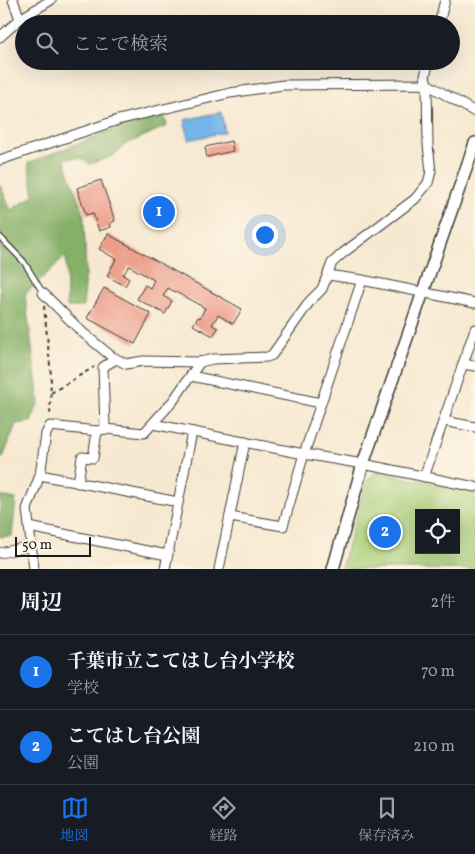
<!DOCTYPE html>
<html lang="ja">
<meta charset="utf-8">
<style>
body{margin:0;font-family:Vollkorn,"Noto Serif JP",serif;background:#20242c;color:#f1f3f6}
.controls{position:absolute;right:15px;bottom:15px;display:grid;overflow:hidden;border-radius:0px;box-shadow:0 5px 20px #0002}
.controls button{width:45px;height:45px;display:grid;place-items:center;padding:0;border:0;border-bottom:1px solid #363941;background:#171b24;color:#f1f3f6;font:25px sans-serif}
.scale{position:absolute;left:15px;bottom:12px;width:76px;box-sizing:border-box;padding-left:5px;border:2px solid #1c1c1c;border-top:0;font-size:14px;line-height:18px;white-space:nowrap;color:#1c1c1c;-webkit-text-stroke:4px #fcf5e5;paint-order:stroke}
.you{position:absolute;left:264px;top:234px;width:18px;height:18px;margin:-12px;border:4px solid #fff;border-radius:50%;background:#1a73e8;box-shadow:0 0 0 8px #1a73e833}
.badge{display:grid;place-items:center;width:32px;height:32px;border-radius:50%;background:#1a73e8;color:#fff;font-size:16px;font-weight:700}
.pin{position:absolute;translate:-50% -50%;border:2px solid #fff;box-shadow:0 1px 5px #0006}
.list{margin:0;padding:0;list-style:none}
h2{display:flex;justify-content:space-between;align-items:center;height:65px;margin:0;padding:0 20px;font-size:21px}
h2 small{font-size:16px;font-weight:400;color:#9ea1a6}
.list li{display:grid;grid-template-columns:32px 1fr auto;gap:15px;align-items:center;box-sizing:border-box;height:75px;padding:0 20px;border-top:1px solid #363941}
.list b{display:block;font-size:19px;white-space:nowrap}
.list p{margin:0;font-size:16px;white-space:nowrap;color:#9ea1a6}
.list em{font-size:16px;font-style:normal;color:#9ea1a6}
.icon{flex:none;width:28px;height:28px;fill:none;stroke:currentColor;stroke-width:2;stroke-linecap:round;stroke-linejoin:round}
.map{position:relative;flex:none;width:475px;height:569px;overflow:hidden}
.search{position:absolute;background:#171b24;box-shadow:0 5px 20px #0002;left:15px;right:15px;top:15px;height:55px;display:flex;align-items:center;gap:12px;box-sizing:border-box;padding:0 18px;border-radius:28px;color:#9ea1a6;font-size:19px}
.sheet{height:215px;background:#171b24}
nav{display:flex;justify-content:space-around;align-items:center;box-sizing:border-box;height:70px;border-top:1px solid #363941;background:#171b24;font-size:14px;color:#9ea1a6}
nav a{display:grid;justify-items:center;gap:2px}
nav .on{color:#1a73e8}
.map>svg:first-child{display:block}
</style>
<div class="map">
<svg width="475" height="569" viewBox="0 0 475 569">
<rect width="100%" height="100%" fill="#fcf5e5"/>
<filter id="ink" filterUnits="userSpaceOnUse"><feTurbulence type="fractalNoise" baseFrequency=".02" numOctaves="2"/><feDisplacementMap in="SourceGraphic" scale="10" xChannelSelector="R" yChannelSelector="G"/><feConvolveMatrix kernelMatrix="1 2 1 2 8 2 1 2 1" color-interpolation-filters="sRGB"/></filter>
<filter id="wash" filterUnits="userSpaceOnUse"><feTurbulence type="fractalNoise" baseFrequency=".0096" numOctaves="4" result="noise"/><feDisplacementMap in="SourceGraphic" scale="20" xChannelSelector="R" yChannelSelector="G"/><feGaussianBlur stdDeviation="1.12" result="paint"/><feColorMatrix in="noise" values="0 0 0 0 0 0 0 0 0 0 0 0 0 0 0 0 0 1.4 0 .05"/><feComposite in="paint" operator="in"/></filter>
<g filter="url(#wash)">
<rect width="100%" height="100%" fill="#f7e9d1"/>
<path fill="#a7cd77" stroke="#62744a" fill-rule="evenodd" d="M377 472 475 492V569H341L367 480ZM419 513H456V550H419Z"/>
<g fill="#85b068" stroke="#506642">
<path d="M163 110 167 126 126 144 113 156 90 164 81 158H64L84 216 86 275 83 307H67L66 256 25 294 39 402 31 422 16 424 3 458H0V185L11 210 34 195 28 163Z"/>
<path d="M0 496 16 499 12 536 0 537Z"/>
</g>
<path fill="#73b5e8" stroke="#486882" d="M221 112 225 132 188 140 184 120Z"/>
<g id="blocks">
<g fill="#ec9e8a">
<path d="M231 141 233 151 207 157 205 147Z"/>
<path d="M101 180 115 221 110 223 111 227 99 231 93 213 86 215 77 188Z"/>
<path d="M108 234 242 309 233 324 218 315 212 325 218 328 213 336 193 325 198 317 200 318 205 308 168 288 163 296 172 301 165 314 137 299 145 285 150 288 154 280 129 266 123 275 129 279 125 286 107 276 116 259 99 249Z"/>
<path d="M104 288 151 314 135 344 87 318Z"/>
</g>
</g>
</g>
<g filter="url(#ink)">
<use href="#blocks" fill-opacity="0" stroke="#3d3b37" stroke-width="1"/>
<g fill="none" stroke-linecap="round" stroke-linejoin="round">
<defs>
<path id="service" d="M0 237 24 262 43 293"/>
<g id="minor">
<path d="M13 0 20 19"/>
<path d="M439 24 445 0"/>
<path d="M0 37 20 19 51 0"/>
<path d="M0 160 118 120 230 93 283 85 427 84 475 112"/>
<path d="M328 275 362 280 475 303"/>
<path d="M43 293 82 332 111 356 126 364 143 361 200 362 213 359 267 357 272 355 310 301 322 289 332 263 343 253 415 199 428 183 431 171 428 145 427 84 425 76 429 61"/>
<path d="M463 364 475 366"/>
<path d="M191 376 321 403"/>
<path d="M444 421 475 427"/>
<path d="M153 424 304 454 363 464 475 487"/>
<path d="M105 429 103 367 116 359"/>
<path d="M40 475 178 502"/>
<path d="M424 477 475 329"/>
<path d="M78 483 82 457 93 458 97 431"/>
<path d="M230 517 283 526 304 454 362 280"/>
<path d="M29 527 167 555"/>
<path d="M0 553 31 546"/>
<path d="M34 569 27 509 40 475 46 434 50 426 97 431 105 429 144 433 173 401 200 362"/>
<path d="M165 569 192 432"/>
<path d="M219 569 245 442"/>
</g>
<path id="tertiary" d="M333 569 363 464 475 143"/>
</defs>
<use href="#service" stroke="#3d3b37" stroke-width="7"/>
<use href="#minor" stroke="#3d3b37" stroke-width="11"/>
<use href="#tertiary" stroke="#3d3b37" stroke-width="14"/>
<g stroke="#3d3b37" stroke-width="2" stroke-dasharray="4 4" stroke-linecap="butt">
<path d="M44 306 51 375 50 416"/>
<path d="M51 393 94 367"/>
</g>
<use href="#service" stroke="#fff" stroke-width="4.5"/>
<use href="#minor" stroke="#fff" stroke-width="9"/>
<use href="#tertiary" stroke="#fff" stroke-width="11"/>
</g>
</g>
</svg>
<div class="controls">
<button><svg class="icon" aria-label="locate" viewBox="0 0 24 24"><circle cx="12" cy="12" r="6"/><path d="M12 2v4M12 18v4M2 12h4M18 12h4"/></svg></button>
</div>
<div class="scale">50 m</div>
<div class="you"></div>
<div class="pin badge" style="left:159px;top:212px">1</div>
<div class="pin badge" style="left:385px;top:532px">2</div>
<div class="search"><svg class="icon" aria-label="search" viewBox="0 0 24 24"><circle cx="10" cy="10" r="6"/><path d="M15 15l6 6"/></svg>ここで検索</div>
</div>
<section class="sheet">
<h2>周辺<small>2件</small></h2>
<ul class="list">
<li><span class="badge">1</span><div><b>千葉市立こてはし台小学校</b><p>学校</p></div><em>70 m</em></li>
<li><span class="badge">2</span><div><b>こてはし台公園</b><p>公園</p></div><em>210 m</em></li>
</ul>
</section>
<nav>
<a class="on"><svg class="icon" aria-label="map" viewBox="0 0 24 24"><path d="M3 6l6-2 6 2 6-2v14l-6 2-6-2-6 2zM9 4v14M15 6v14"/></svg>地図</a>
<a><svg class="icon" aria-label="directions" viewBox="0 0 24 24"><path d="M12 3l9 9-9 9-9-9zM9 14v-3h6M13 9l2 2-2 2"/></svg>経路</a>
<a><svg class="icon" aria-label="saved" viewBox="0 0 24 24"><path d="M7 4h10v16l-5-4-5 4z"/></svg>保存済み</a>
</nav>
